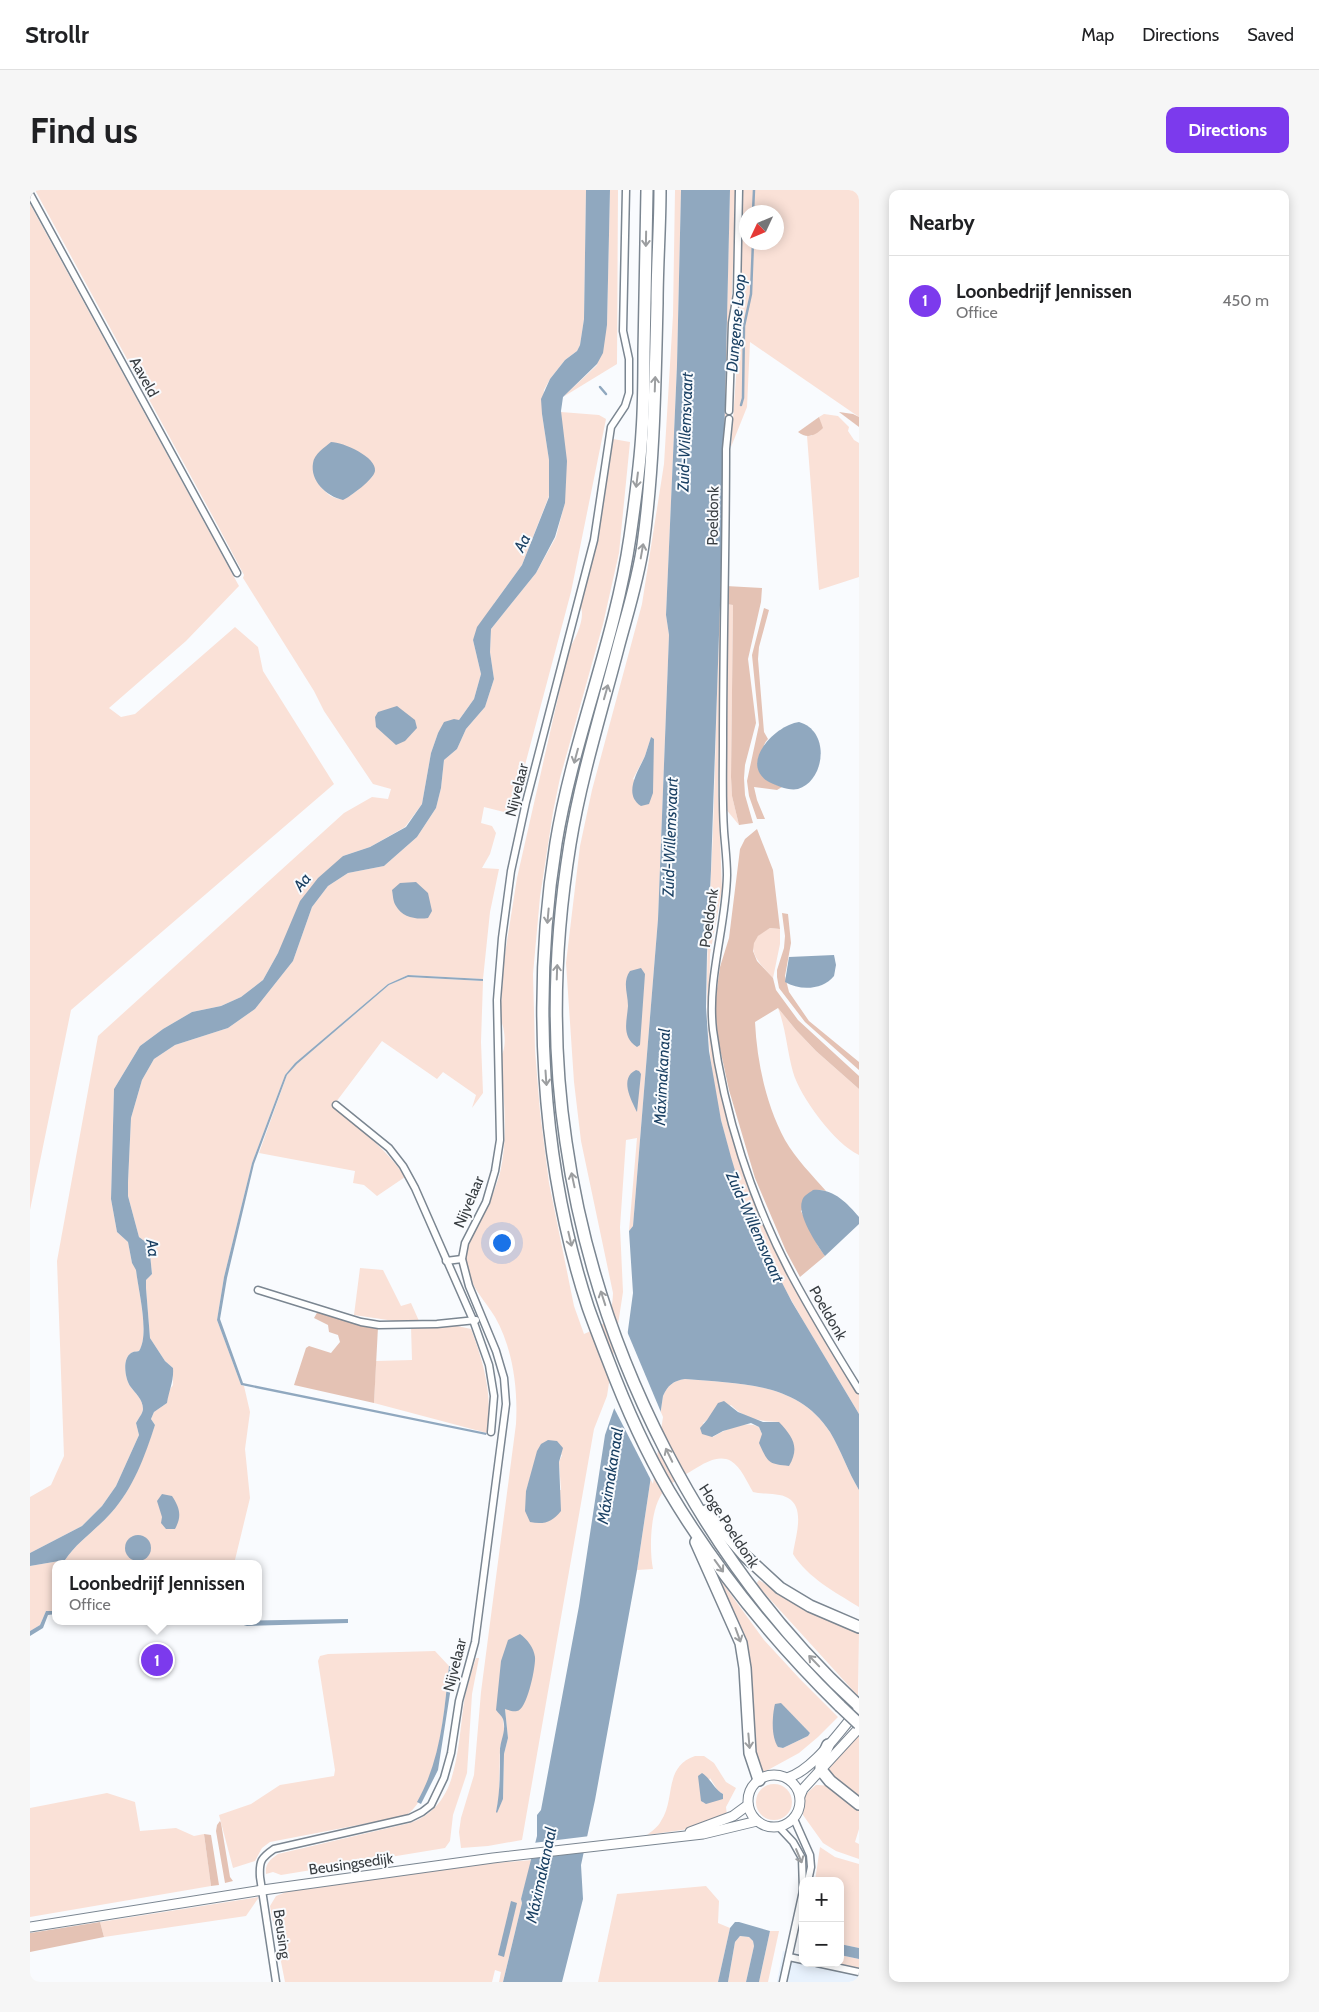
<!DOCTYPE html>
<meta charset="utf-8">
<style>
body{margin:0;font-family:Cabin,sans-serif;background:#f6f6f6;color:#202124}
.controls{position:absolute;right:15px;bottom:15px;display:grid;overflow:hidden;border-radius:10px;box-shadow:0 2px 12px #0003}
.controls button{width:45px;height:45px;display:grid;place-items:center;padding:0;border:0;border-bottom:1px solid #e0e0e0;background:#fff;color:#202124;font:25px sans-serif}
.compass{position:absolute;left:709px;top:15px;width:45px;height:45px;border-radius:50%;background:#fff;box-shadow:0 2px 12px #0003;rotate:226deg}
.you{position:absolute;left:471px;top:1052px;width:18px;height:18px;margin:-12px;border:4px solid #fff;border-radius:50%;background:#1a73e8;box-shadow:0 0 0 8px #1a73e833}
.badge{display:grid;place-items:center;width:32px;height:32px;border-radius:50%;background:#7c3aed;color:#fff;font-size:16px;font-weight:700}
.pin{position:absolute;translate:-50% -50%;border:2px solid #fff;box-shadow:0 1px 5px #0006}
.popup{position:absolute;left:22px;top:1370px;width:210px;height:65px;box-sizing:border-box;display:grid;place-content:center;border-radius:10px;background:#fff;filter:drop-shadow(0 1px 4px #0005);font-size:16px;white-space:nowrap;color:#757577}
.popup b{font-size:19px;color:#202124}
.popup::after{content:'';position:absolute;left:50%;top:100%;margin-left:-10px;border:10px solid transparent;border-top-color:#fff}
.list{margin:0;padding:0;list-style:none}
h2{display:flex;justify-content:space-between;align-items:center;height:65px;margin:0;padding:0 20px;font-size:21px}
h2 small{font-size:16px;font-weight:400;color:#757577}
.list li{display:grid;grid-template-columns:32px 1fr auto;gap:15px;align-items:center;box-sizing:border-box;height:90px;padding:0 20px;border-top:1px solid #e0e0e0}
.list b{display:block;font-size:19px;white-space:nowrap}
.list p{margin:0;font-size:16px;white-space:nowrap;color:#757577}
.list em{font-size:16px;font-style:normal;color:#757577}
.map{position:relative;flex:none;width:829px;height:1792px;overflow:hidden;border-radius:10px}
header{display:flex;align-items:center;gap:30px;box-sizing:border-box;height:70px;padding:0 25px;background:#fff;border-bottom:1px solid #e0e0e0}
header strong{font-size:24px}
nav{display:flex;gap:28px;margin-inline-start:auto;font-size:18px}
.intro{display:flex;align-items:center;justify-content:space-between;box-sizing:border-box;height:120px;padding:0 30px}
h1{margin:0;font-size:35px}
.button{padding:12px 22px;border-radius:10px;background:#7c3aed;color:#fff;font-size:18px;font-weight:700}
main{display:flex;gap:30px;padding:0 30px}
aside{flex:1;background:#fff;border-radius:10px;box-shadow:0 2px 12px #0003}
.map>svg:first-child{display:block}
</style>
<header>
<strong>Strollr</strong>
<nav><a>Map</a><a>Directions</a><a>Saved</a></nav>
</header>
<div class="intro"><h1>Find us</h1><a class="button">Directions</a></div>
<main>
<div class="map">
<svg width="829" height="1792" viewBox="0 0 829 1792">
<rect width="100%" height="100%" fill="#f9fbfe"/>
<path fill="#e8f2fd" d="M753 1761 773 1765V1773H810L829 1776V1792H747Z"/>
<g fill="#fae1d7" fill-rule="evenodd">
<path d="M5 0H556L554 129 550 155 547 161 535 170 520 189 514 200 512 224 519 270V306L492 375 465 412 443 450 451 484 444 509 429 530 408 543 401 563 392 614 375 637 340 657 313 666 248 763 233 790 211 807 191 816 162 822 133 839 110 856 84 899 81 1009 87 1042 98 1052 102 1073 106 1079C108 1100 120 1144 109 1161 107 1162 104 1161 101 1163 92 1169 95 1188 100 1196 105 1203 113 1209 113 1219 113 1223 108 1229 106 1233L109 1245 86 1296 72 1316 52 1336 0 1363V1307L21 1295 34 1266 27 1071 68 846 314 623 342 607 358 609 361 599 343 594 294 521 284 501 213 388 214 385 188 336ZM343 286C323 304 310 323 288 293Z"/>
<path d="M580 0H588L587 174 533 207 567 175 577 135Z"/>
<path d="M645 0H651L647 175 636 425 639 445 628 729 603 1036 599 1041 607 948 596 950 590 1037 593 1102 577 1206 564 1239 492 1650 458 1656 431 1658 429 1642 431 1628 444 1585 451 1502 486 1234C488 1198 483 1159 465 1127 454 1109 437 1093 436 1071 435 1050 449 1033 458 1015 463 1005 467 993 470 983 479 945 473 904 471 866 477 858 475 837 470 829L474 770 487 688 539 459C546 448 555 429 551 417L583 249 600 252 589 363 573 434 530 588 523 622 510 707 503 784 505 860 510 922 519 993 544 1116 554 1144C577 1135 582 1128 583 1103L551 951 544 892 536 773 550 656 562 600 612 414 634 274 643 125ZM621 547 623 603 603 589 615 566ZM511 1254 532 1265 529 1272 531 1300 496 1301ZM490 1444 475 1519 478 1548 474 1564 473 1609 466 1622 469 1608 470 1556 475 1547 473 1529Z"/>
<path d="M700 0H706L695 276 688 597 692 700 680 764 679 817 684 860 722 1001 789 1136 829 1205V1224C796 1168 760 1113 732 1054 714 1016 702 975 692 934 671 849 677 769 681 683 683 647 684 611 685 575 691 384 695 192 700 0Z"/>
<path d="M713 0H829V227L720 152 717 217 701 257 709 145ZM716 22H746V52H716Z"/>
<path d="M0 14 209 396 156 451 79 518 91 527 105 524 205 437 228 457 233 481 304 594 41 820 0 1020Z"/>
<path d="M531 222 569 225 576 229 541 402 482 624 454 617 451 633 462 636 466 643 460 664 452 678 469 679 460 722 453 789 378 785 358 794 265 873 255 885 222 973 194 1087 187 1130 211 1195 214 1196 220 1222 215 1259 220 1308 204 1374H26V1421H16L10 1435 0 1441V1376L35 1370C47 1352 66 1340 81 1323 103 1299 114 1266 125 1235L121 1229 124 1222 137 1213 138 1202 143 1195V1178L135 1171 120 1148 116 1098V1090L122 1084 120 1064 117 1053 109 1047 98 1006V992L101 928 112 890 124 869 145 855 198 838 225 819 263 771 282 717 298 696 318 683 354 676 387 647 406 618 411 598 414 570 427 559 436 539 455 517 464 489 460 462 461 439 506 383 526 347 535 312Z"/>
<path d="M794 224 808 226 819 237 818 241 824 250 829 253V387L789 400 777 246H781L792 238 789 227Z"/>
<path d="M696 414 703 415 701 587 702 606 709 635 695 618Z"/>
<path d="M740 738 750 739V754L743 788C727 771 709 753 740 738Z"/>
<path d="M378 787 453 791 451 852 453 903 442 918 446 905 413 882 407 889 352 851 303 916C328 938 357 959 375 987L347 1006 334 995 323 993 325 981 229 963 257 885 267 874 359 795Z"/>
<path d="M748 818 766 840 786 861 829 899V965C805 954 770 907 763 882 757 860 756 839 748 818Z"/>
<path d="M330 1078 353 1080 371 1116 381 1113 389 1131 371 1132 324 1125Z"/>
<path d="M423 1135 441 1139C454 1173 463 1206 457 1243L344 1213 346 1171 382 1170 381 1137Z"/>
<path d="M655 1189C708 1194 767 1191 800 1242 811 1260 818 1282 829 1300V1417C805 1402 778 1388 763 1364 765 1348 776 1318 758 1308 749 1302 733 1305 723 1302 717 1292 711 1277 701 1271 690 1265 678 1271 668 1277 657 1284 643 1290 634 1301 620 1317 619 1359 623 1379L607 1380 633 1206C638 1195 643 1191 655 1189ZM701 1215C713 1228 731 1232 749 1232L732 1244 729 1237C715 1230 696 1239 683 1247L673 1233Z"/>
<path d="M686 1384 734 1450 770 1489 808 1527 788 1547 769 1563 729 1585 724 1571 719 1479ZM751 1514 780 1543 778 1546 753 1558 748 1557Z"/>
<path d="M729 1390 765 1414 829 1444 828 1506 726 1394Z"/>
<path d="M405 1461 419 1476C415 1513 409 1605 375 1626L240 1652 232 1658 225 1671 203 1678 189 1625 221 1614 250 1595 304 1586 305 1580 288 1471 290 1466 298 1464Z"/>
<path d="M446 1468H449L442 1504 437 1583 423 1625 420 1651 415 1658 251 1685 243 1682 236 1684C235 1673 240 1670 248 1664L380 1633C394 1628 405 1620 413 1607 429 1583 430 1535 435 1506 438 1493 442 1481 446 1468Z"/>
<path d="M829 1545V1609L796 1580Z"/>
<path d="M665 1566H674L684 1573 696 1592 706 1598 696 1617 697 1626 659 1639 617 1645C622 1641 628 1637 631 1631 646 1609 633 1577 665 1566ZM680 1588 688 1601 693 1604 673 1613Z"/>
<circle cx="744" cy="1612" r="18"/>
<path d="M786 1595C805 1594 816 1607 829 1618V1639L825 1652 829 1654V1669L806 1661 793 1653 773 1625 775 1605Z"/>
<path d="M77 1603 105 1612 110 1641 146 1638 164 1646 174 1644 181 1696 0 1727V1618Z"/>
<path d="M790 1657 805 1667 829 1674V1758L810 1754V1691H785Z"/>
<path d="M502 1670 491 1709 492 1713 473 1792H469L471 1782 465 1780 462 1792H255L240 1716 246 1706 261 1700 452 1674Z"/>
<path d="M676 1696 689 1711 688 1733 700 1738 688 1792H568L587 1704Z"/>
<path d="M229 1707 216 1726 74 1747 70 1732Z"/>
<path d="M740 1741H749L738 1792H729Z"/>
<path d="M710 1746 719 1747 723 1751 724 1756 716 1792H698L705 1752Z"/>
<path d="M810 1765 829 1769V1778L807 1773H810Z"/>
</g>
<g fill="#e4c2b4">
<path d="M809 222 823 224 829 227V237Z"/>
<path d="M789 227 793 238C785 246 777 249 768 242Z"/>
<path d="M696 396 732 398 731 412 718 469 726 533 715 575 714 588 715 605 723 633 709 635 702 606 701 587 703 415 696 414Z"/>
<path d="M734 418 739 420 729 457 728 469 734 542 738 549C734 553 733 558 731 564 725 585 733 589 752 597L747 600 724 597 727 610 735 629H727L719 606 717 591 729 535 722 465Z"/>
<path d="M727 639 743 680 750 739 740 738 728 746 724 753 723 761 727 771 743 788 746 800 768 830 829 886V899L786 861 766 840 748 818 725 832C727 872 736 915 755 950 766 969 782 985 796 1001L790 1000 771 1021 788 1056 795 1066 770 1087 756 1061 725 988 699 900 686 840 684 820 690 777 699 748 710 659 715 649Z"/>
<path d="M752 723 758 724 761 753 755 786 759 802 779 831 829 872V880L775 832 749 798 747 787V780L754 758 755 746Z"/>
<path d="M288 1121 338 1136 348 1137 344 1213 264 1195 276 1158 279 1156 301 1163 310 1152 308 1145 299 1142 298 1135 284 1128Z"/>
<path d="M190 1631 191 1633 200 1687 203 1691 195 1693 186 1641 187 1635Z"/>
<path d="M174 1644 181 1645 189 1695 181 1696Z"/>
<path d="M70 1732 74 1747 0 1762V1743Z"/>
</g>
<g fill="#90a8bf">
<path d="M556 0H580L577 135 573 163 567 174 533 207 531 221 537 271 535 313 525 347 506 383 461 439 460 462 464 489 455 517 436 539 427 559 414 570 411 598 406 618 387 647 354 676 318 683 298 696 282 717 263 771 225 819 198 838 145 855 124 869 112 890 101 928 98 992V1006L109 1047 117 1053 120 1064 122 1084 116 1090V1098L120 1148 135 1171 143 1178C144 1191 139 1200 137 1213L124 1222 121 1229 125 1235C115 1266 103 1299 81 1323 66 1340 47 1352 35 1370L0 1376V1363L52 1336 72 1316 86 1296 109 1245 106 1233C108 1229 113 1223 113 1219 113 1209 105 1203 100 1196 95 1188 92 1169 101 1163 104 1161 106 1162 109 1161 120 1144 108 1099 106 1080L102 1073 98 1052 87 1042 81 1009 84 899 110 856 133 839 162 822 191 816 211 807 233 790 248 763 270 711 288 688 313 666 340 657 376 637 392 614 401 563 408 543 414 532 424 529 429 530 444 509 451 484 443 450 447 437 492 375 519 307V270L512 224 511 209 520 189 535 170 547 161 550 155 554 129Z"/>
<path d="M651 0H700L691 386 681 680 677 764 676 817 679 861 691 930 701 967 712 1004 731 1052 762 1112 829 1224V1300C818 1282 811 1260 800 1242 767 1191 708 1194 655 1189 643 1191 638 1195 633 1206L607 1380 565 1610 551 1675 553 1709 532 1792H473L492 1713 491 1709 507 1646V1625L511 1620 549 1416 575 1245 586 1213 596 1155 603 1103 599 1041 603 1036 628 729 639 445 636 425 647 175Z"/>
<path d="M301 252C313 252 347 267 345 281 344 289 320 307 313 310 296 306 280 291 283 273 284 264 295 257 301 252Z"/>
<path d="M367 516 385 530 387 538 375 551 366 555 346 537 345 527 348 522Z"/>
<path d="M769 532C801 541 795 591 768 599 759 601 747 596 739 592 708 574 745 535 769 532Z"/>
<path d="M621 547 624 549 623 603 619 614 611 616C592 604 609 580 615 566 617 560 619 553 621 547Z"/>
<path d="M386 692 398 703 402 721 398 728C386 730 372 727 366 716 363 712 363 705 362 700L370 693Z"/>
<path d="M804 765 806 775 804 786C793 800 770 801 755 792L759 767Z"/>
<path d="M611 778 615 784 610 855 607 857C591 847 597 831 598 816 598 804 592 792 600 781Z"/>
<path d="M378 785 453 789V791L378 787 359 795 267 874 257 885 224 974 197 1088 190 1129 213 1193 457 1243 456 1245 211 1195 187 1130 194 1087 222 973 255 885 265 873 358 794Z"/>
<path d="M606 880 609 881 611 884 607 922C601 910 589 888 606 880Z"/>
<path d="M783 1000C803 998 817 1013 829 1027V1034L795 1066C787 1055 767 1025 772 1011 773 1006 779 1003 783 1000Z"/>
<path d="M694 1211 708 1222 733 1232H749C763 1247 770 1257 759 1276 738 1274 738 1273 729 1253L732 1244 729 1237 721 1233 693 1241 682 1247 672 1244 670 1238 677 1230 688 1213Z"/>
<path d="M518 1250 527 1251 533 1258 529 1272 531 1321C522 1332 514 1335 500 1332L495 1321 496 1301 507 1261 511 1254Z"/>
<path d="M132 1304 142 1306C150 1318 152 1326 145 1339H136L131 1333 132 1327 127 1311Z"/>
<circle cx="108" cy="1358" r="13"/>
<path d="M16 1421H26V1424L18 1425 13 1438 0 1446V1441L10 1435Z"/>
<path d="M318 1429V1433L217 1436 200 1431Z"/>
<path d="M490 1444C497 1449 504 1458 505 1467 506 1476 497 1520 487 1521 483 1522 478 1520 475 1519L478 1548 474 1564 473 1609 467 1623 466 1622C470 1603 470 1583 470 1564 469 1551 477 1543 473 1529 472 1526 468 1523 466 1520L471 1471 478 1450Z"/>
<path d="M419 1476 424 1478 408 1580 391 1614 387 1612C411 1570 414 1523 419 1476Z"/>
<path d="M751 1513 780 1543 778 1546 753 1558 748 1557C741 1547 742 1526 745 1514Z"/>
<path d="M672 1583C681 1589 684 1599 693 1604V1609L676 1614 671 1611 668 1586Z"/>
<path d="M481 1711 487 1713 474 1767 468 1765Z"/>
<path d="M705 1732H709L740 1741 729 1792H716L724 1756 723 1751 719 1747 710 1746 705 1752 698 1792H688L700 1738Z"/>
<path d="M810 1754 829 1758V1769L810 1765Z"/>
</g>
<g fill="#f9fbfe">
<path d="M596 1139 633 1227 623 1294 582 1214Z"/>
<path d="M560 1646 557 1662 499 1669 503 1653Z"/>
</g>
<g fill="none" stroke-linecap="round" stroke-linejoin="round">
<g stroke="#90a8bf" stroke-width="2.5">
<path d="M723 22 724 0"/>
<path d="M570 197 576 204"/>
<path d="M711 215 713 208 714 136 721 104 723 52"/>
</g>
<defs>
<g id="street">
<path d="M0 4 207 383"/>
<path d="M699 221 702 133 707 104 709 0"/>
<path d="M699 229 696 259C696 357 693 455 693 552 693 582 692 611 694 641 695 655 697 670 697 685 696 737 677 788 683 840 694 924 722 1011 762 1086 783 1125 806 1163 829 1200"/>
<path d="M306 915 359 958 373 976 385 998 443 1130 459 1175 464 1206 461 1242"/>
<path d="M416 1071 432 1069"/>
<path d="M228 1100 331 1132 349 1135 407 1134 446 1130"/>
<path d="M764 1629 780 1665 781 1677 778 1691"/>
<path d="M749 1637 763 1652 772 1668 773 1701"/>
<path d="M759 1767 773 1770"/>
<path d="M787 1773 829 1782"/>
<path d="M246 1792 230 1687C229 1671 231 1668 244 1659L380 1628 392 1622 401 1615 414 1588 421 1563 429 1511 445 1452 476 1214 474 1188 466 1161 439 1096 432 1069 435 1053 456 1012 465 981 470 950 467 810 472 748 481 681 496 612 564 350 581 237 595 216 599 203V169L593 141 596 0"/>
<path d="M753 1792 773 1701"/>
</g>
<g id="secondary">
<circle cx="744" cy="1611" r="26"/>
<path d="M757 1588C784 1580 810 1540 829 1519"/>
<path d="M770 1606 773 1599 829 1538"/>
<path d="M660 1642 703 1626 718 1615"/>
<path d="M0 1737 233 1700 463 1668 673 1644 727 1631"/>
</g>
<g id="highway">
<path d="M617 0C616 54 615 108 614 162 614 188 614 216 612 242 610 277 605 312 600 347 585 451 543 549 526 653 502 803 510 971 558 1117 564 1134 571 1152 578 1170 595 1215 615 1260 639 1301 686 1380 744 1451 810 1516"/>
<path d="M630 0C630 38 627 76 627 113 625 194 624 275 613 355 608 390 597 424 588 458 571 523 551 587 540 654 524 753 521 853 536 952 566 1162 672 1373 829 1516"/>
<path d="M676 1321 714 1365 750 1398 780 1416 829 1437"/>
<path d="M666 1352 711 1453 715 1478 720 1563 729 1590"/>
<path d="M798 1555 791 1571V1580L800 1591 829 1614"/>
</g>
</defs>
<use href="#street" stroke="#7b8691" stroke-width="9"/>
<use href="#secondary" stroke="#7b8691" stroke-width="11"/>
<use href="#highway" stroke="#7b8691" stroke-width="14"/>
<use href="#street" stroke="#fff" stroke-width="6"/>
<use href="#secondary" stroke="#fff" stroke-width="9"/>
<use href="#highway" stroke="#fff" stroke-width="11"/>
<defs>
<path id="highway-bridge" d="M810 1516 829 1534"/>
</defs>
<use href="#highway-bridge" stroke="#7b8691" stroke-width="14" stroke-linecap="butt"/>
<use href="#highway-bridge" stroke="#fff" stroke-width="11"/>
</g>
<defs><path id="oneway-shaft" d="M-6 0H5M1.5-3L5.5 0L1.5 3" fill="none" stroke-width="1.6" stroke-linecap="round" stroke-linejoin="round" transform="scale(1.25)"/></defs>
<g stroke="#9c9ea0">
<use href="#oneway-shaft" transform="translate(616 49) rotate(91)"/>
<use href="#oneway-shaft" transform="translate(625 194) rotate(-88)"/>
<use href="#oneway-shaft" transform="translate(607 290) rotate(97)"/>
<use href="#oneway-shaft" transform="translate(612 361) rotate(-80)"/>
<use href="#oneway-shaft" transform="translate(576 502) rotate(-74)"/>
<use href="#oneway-shaft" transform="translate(546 566) rotate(105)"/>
<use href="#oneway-shaft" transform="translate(518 726) rotate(95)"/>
<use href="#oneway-shaft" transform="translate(527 782) rotate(-88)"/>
<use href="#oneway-shaft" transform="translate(516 888) rotate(86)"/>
<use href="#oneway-shaft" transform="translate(543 990) rotate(-102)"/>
<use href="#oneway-shaft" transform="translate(540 1049) rotate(77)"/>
<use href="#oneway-shaft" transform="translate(573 1108) rotate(-108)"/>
<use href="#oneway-shaft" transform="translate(639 1265) rotate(-116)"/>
<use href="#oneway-shaft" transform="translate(689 1376) rotate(54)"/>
<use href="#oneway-shaft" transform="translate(708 1445) rotate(70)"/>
<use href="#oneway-shaft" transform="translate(784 1471) rotate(-134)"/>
<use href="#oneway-shaft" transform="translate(719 1551) rotate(85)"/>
<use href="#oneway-shaft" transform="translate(769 1666) rotate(67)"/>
</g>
<g text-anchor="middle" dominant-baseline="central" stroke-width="4" stroke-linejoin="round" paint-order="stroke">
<g font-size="15" fill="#383d41" stroke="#f9fbfe">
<text transform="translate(114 187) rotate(61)">Aaveld</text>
<text transform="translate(683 326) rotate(-89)">Poeldonk</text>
<text transform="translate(487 600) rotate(-76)">Nijvelaar</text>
<text transform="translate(679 728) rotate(-82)">Poeldonk</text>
<text transform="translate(439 1012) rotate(-67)">Nijvelaar</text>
<text transform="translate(798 1123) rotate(60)">Poeldonk</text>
<text transform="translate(699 1336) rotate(57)">Hoge Poeldonk</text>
<text transform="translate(425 1475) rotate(-76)">Nijvelaar</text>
<text transform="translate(321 1674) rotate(-8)">Beusingsedijk</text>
<text transform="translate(252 1744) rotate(82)">Beusing</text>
</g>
<g font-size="16" font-style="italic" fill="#1a4063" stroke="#f9fbfe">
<text transform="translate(706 133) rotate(-85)">Dungense Loop</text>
<text transform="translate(655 242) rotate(-88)">Zuid-Willemsvaart</text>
<text transform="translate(492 353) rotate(-64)">Aa</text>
<text transform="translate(640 647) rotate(-88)">Zuid-Willemsvaart</text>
<text transform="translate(272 692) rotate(-52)">Aa</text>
<text transform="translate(632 887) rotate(-87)">Máximakanaal</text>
<text transform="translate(725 1037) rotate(66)">Zuid-Willemsvaart</text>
<text transform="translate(123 1058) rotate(82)">Aa</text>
<text transform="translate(580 1286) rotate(-81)">Máximakanaal</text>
<text transform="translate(511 1685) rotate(-78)">Máximakanaal</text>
</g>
</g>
</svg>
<div class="controls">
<button>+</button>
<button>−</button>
</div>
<svg class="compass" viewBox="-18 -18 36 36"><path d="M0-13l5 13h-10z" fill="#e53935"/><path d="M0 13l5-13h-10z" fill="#757577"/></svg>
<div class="you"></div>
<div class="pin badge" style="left:127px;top:1470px">1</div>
<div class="popup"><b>Loonbedrijf Jennissen</b>Office</div>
</div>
<aside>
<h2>Nearby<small></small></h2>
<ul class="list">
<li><span class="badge">1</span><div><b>Loonbedrijf Jennissen</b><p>Office</p></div><em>450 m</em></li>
</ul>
</aside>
</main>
